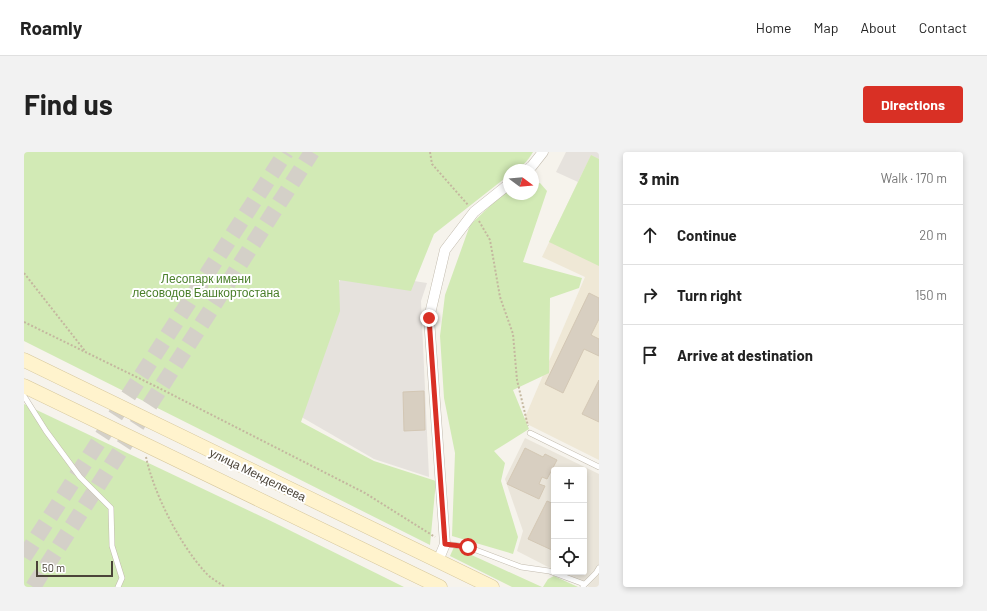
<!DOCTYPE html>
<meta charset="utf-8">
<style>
body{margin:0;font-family:Barlow,sans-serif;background:#f2f2f2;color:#222}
.controls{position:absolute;right:12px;bottom:12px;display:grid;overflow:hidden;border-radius:4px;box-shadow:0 2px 6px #0003}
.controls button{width:36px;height:36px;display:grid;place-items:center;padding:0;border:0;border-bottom:1px solid #e0e0e0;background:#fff;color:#222;font:20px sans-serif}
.compass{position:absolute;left:479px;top:12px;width:36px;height:36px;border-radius:50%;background:#fff;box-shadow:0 2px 6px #0003;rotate:106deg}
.scale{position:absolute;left:12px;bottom:10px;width:77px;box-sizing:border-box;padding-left:4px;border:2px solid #4b4439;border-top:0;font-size:11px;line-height:14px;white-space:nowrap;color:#4b4439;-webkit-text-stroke:3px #fff;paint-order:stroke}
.stop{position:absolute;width:12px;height:12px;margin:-9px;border:3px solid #d93025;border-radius:50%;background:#fff}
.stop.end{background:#d93025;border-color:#fff;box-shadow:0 1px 4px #0008}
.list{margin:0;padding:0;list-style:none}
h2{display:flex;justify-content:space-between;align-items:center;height:52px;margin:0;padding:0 16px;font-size:17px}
h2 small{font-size:13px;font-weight:400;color:#767676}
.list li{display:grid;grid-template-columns:26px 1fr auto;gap:12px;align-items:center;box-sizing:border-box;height:60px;padding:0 16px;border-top:1px solid #e0e0e0}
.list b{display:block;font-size:15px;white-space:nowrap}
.list em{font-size:13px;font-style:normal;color:#767676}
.icon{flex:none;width:22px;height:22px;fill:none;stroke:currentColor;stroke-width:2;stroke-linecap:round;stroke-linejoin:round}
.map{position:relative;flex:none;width:575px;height:435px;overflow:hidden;border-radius:4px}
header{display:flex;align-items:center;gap:24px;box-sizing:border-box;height:56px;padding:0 20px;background:#fff;border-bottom:1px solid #e0e0e0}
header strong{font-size:19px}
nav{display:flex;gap:22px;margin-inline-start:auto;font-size:14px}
.intro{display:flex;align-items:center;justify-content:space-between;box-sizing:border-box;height:96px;padding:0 24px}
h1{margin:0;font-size:28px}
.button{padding:10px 18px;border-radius:4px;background:#d93025;color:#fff;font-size:14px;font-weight:700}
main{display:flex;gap:24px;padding:0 24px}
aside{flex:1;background:#fff;border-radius:4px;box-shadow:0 2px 6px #0003}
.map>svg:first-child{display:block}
</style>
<header>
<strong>Roamly</strong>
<nav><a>Home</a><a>Map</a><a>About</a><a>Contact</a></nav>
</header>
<div class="intro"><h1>Find us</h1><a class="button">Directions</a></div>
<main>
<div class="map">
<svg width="575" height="435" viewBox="0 0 575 435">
<rect width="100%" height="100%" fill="#f6f3ec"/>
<path fill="#eae5da" d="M501 286 575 322V435H565L535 420H560V318H530V418L493 399 499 379 481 327Z"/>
<g fill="#e6e2dd">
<path d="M542 0H575V7L567 4 554 30 532 20Z"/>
<path d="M319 118 403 131 397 149 405 325 350 307 274 263Z"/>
</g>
<path fill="#efe8d6" d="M567 3 575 7V308L499 270 561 125 518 105Z"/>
<g fill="#d2eab5">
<path d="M0 0H509C504 9 496 18 485 18V23L410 82 387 139 315 128 316 159 277 270 350 309 412 329 406 393 0 189Z"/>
<path d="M567 3 575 7V114L525 90Z"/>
<path d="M516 31 523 39 499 110 558 126 555 136 526 146 525 221 489 238 505 277 470 299 481 311 477 329 494 385 489 402 428 384 431 301 420 246 416 184 421 143 446 73 485 36V42H509V32Z"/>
<path d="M0 252 251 371 380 435H0Z"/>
<path d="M430 395 518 435H488L426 404Z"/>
<path d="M530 424 554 435H519L524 427Z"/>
</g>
<g fill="#d8cfc1" stroke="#d3c7b4">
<path d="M565 141 575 146V167L567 183 575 187V204L560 197 539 241 521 232Z"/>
<path d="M575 228V270L558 262Z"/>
<path d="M400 239 401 278 380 279 379 240Z"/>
<path d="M501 296 519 305 521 302 533 308 523 327 518 325 515 332 521 334 515 347 483 332Z"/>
<path d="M523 349 530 352V399L504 387Z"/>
</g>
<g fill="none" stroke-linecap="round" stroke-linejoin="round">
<g stroke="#d4d0c8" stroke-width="16" stroke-dasharray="16 8" stroke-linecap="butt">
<path d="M0 405 262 0"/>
<path d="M9 435 288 0"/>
</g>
<defs>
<g id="lane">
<path d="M0 244 22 279 56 325 87 356 88 394 98 426 94 435"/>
<path d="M506 281 575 315"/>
<path d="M421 392 444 395 497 415 525 419 560 432"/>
<path d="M559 434 572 421 575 416"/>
</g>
<g id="street">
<path d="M503 18 508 14 519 0"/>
<path d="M414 409 421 392 405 166 421 98 450 60 485 32"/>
</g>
<g id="secondary">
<path d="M0 208 468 435"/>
<path d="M0 234 416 435"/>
</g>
</defs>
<use href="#lane" stroke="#c2bbae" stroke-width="6"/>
<use href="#street" stroke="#c2bbae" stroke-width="11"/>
<use href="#secondary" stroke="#d6c79b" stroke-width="15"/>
<g stroke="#c4b79f" stroke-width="2" stroke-dasharray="2 2" stroke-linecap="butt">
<path d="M406 0 408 12 444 53"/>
<path d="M455 69 466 88 476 145 489 182 493 228 504 274"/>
<path d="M0 121 61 199"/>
<path d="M0 170 135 236 341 341 411 385"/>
<path d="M122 305C130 342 155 391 181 420 186 426 194 430 201 435"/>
</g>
<use href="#lane" stroke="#fff" stroke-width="5"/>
<use href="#street" stroke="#fff" stroke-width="10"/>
<use href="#secondary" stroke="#fff3cd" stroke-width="14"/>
</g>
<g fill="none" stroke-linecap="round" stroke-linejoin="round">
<path stroke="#d93025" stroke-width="5" d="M405 166 421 392 444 395"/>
</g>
<g text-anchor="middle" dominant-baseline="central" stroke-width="4" stroke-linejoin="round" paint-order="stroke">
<g font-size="12" fill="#4a7f2a" stroke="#fff">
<text x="182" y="126">Лесопарк имени<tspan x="182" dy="14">лесоводов Башкортостана</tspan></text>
</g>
<g font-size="12" fill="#4b4439" stroke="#fff">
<text transform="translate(234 322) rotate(26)">улица Менделеева</text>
</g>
</g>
</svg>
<div class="controls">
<button>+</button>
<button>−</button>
<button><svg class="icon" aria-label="locate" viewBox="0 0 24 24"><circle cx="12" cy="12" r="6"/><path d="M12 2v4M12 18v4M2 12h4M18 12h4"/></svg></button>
</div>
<svg class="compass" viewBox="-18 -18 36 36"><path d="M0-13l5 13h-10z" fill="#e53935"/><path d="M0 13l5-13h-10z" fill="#767676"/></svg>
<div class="scale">50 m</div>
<div class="stop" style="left:444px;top:395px"></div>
<div class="stop end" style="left:405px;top:166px"></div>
</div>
<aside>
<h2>3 min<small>Walk · 170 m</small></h2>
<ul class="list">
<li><svg class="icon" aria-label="ahead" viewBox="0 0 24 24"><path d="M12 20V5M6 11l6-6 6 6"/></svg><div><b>Continue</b></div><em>20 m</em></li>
<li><svg class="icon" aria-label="right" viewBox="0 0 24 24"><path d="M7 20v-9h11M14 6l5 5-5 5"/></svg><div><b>Turn right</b></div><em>150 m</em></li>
<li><svg class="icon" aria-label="arrive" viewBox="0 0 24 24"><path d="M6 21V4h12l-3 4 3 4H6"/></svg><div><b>Arrive at destination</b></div></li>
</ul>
</aside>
</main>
